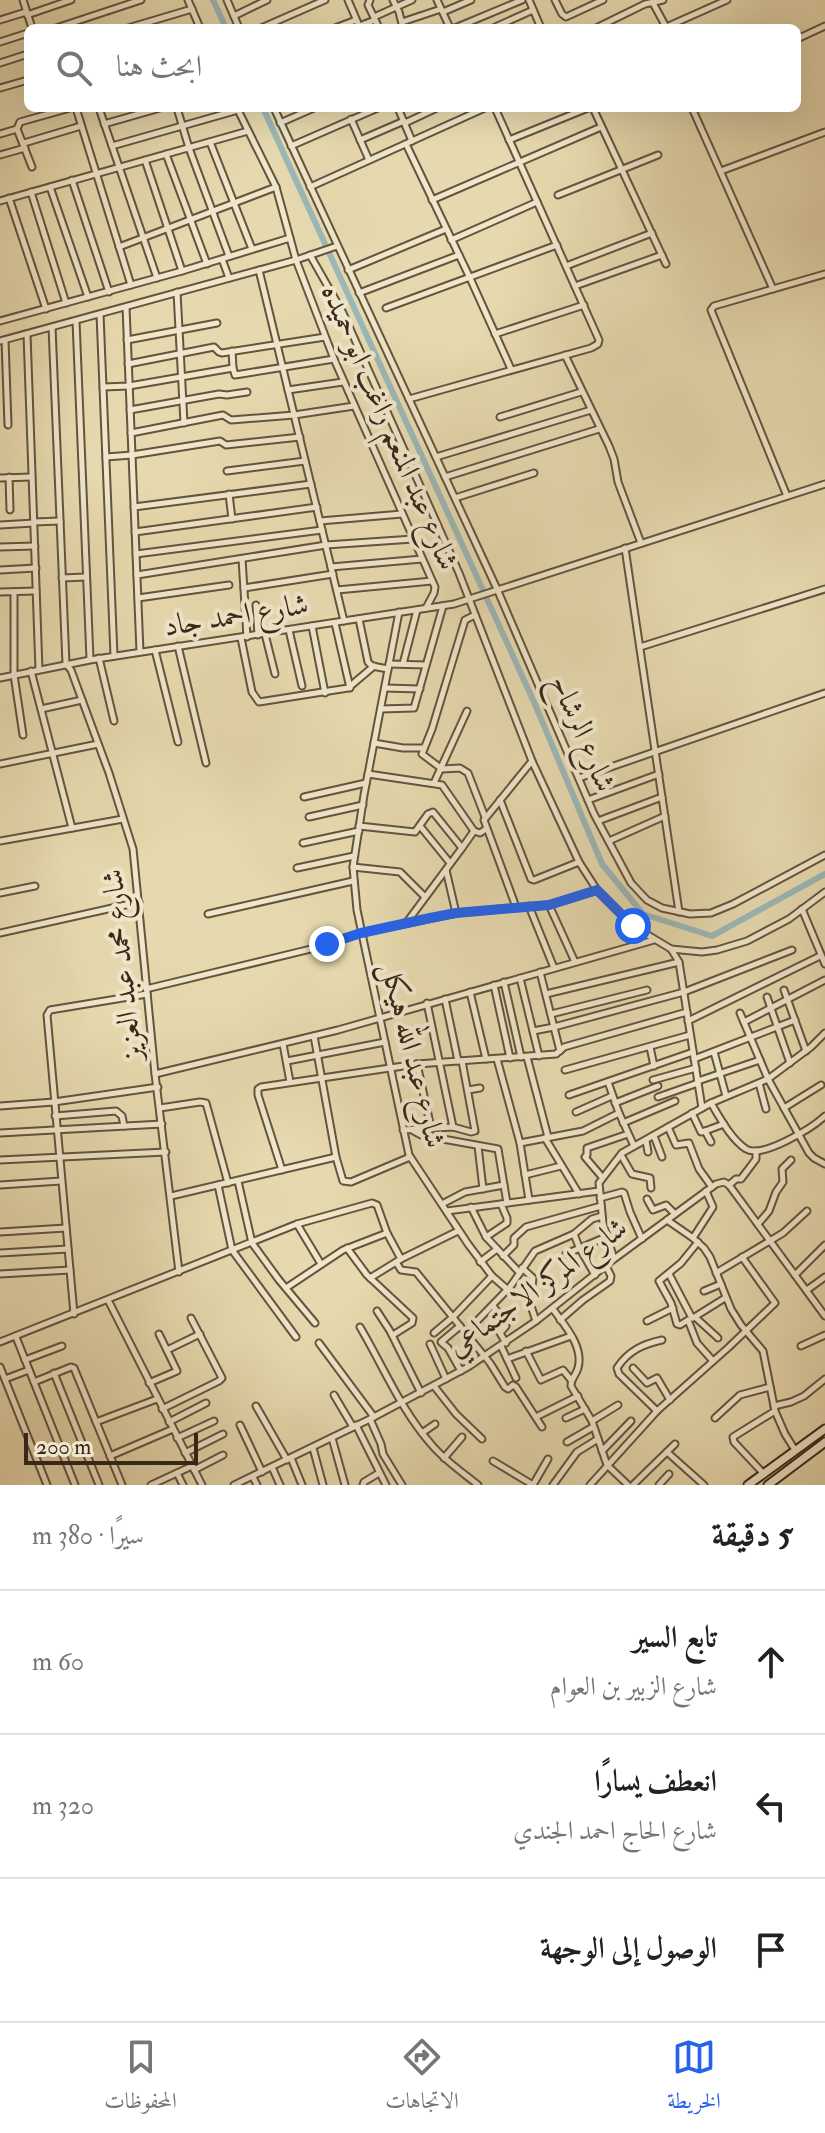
<!DOCTYPE html>
<html lang="ar">
<meta charset="utf-8">
<style>
body{margin:0;font-family:"IM FELL Double Pica",Amiri,serif;background:#f6f6f6;color:#222;direction:rtl}
.scale{position:absolute;left:24px;bottom:20px;width:174px;box-sizing:border-box;padding-left:8px;border:4px solid #382817;border-top:0;font-size:22px;line-height:28px;white-space:nowrap;color:#382817;-webkit-text-stroke:6px #efe6cb;paint-order:stroke}
.stop{position:absolute;width:24px;height:24px;margin:-18px;border:6px solid #2563eb;border-radius:50%;background:#fff}
.stop.end{background:#2563eb;border-color:#fff;box-shadow:0 2px 8px #0008}
.list{margin:0;padding:0;list-style:none}
h2{display:flex;justify-content:space-between;align-items:center;height:104px;margin:0;padding:0 32px;font-size:34px}
h2 small{font-size:26px;font-weight:400;color:#767676}
.list li{display:grid;grid-template-columns:52px 1fr auto;gap:24px;align-items:center;box-sizing:border-box;height:144px;padding:0 32px;border-top:2px solid #e0e0e0}
.list b{display:block;font-size:30px;white-space:nowrap}
.list p{margin:0;font-size:26px;white-space:nowrap;color:#767676}
.list em{font-size:26px;font-style:normal;color:#767676}
.icon{flex:none;width:44px;height:44px;fill:none;stroke:currentColor;stroke-width:2;stroke-linecap:round;stroke-linejoin:round}
.map{position:relative;flex:none;width:825px;height:1485px;overflow:hidden;direction:ltr}
.search{position:absolute;background:#fff;box-shadow:0 8px 32px #0002;left:24px;right:24px;top:24px;height:88px;display:flex;align-items:center;gap:20px;box-sizing:border-box;padding:0 28px;border-radius:12px;color:#767676;font-size:30px}
.sheet{height:536px;background:#fff}
nav{display:flex;justify-content:space-around;align-items:center;box-sizing:border-box;height:112px;border-top:2px solid #e0e0e0;background:#fff;font-size:22px;color:#767676}
nav a{display:grid;justify-items:center;gap:4px}
nav .on{color:#2563eb}
.map>svg:first-child{display:block}
</style>
<div class="map">
<svg width="825" height="1485" viewBox="0 0 825 1485">
<rect width="100%" height="100%" fill="#e7d9af"/>
<filter id="stains"><feTurbulence type="fractalNoise" baseFrequency=".0025" numOctaves="4"/><feColorMatrix values="0 0 0 0 .2 0 0 0 0 .09 0 0 0 0 .02 0 0 0 .5 -.17"/></filter>
<radialGradient id="worn" r=".72"><stop offset=".6" stop-color="#630" stop-opacity="0"/><stop offset="1" stop-color="#630" stop-opacity=".3"/></radialGradient>
<g fill="none" stroke-linecap="round" stroke-linejoin="round">
<g stroke="#9cb7b7" stroke-width="6">
<path d="M213 0 226 28"/>
<path d="M263 108 534 702 602 864 643 914 712 936 825 874"/>
</g>
<defs>
<g id="minor">
<path d="M23 0 32 28"/>
<path d="M188 0 200 28"/>
<path d="M227 0 239 28"/>
<path d="M348 0 360 28"/>
<path d="M370 0 368 5 379 28"/>
<path d="M393 0 399 12 403 28"/>
<path d="M437 0 450 28"/>
<path d="M529 0 541 28"/>
<path d="M555 0 562 14 566 17 603 0"/>
<path d="M653 3 666 27"/>
<path d="M443 12 471 0"/>
<path d="M27 15 71 0"/>
<path d="M234 16 267 0"/>
<path d="M374 17 412 0"/>
<path d="M0 20 26 12"/>
<path d="M402 22 441 9"/>
<path d="M359 26 375 20"/>
<path d="M56 28 141 0"/>
<path d="M128 28 192 9"/>
<path d="M261 28 325 0"/>
<path d="M335 28 356 20"/>
<path d="M455 28 522 0"/>
<path d="M493 28 533 10"/>
<path d="M596 28 645 4 663 0"/>
<path d="M664 28 727 0"/>
<path d="M797 39 825 26"/>
<path d="M0 42 28 33"/>
<path d="M0 63 28 54"/>
<path d="M0 88 28 80"/>
<path d="M76 108 131 285"/>
<path d="M99 108 157 278"/>
<path d="M177 108 189 148 229 256"/>
<path d="M237 108 276 187 296 260 334 359 435 587 434 593 426 608"/>
<path d="M274 108 497 589 594 814 631 883 647 900 662 908 690 914 711 913 733 904 825 855"/>
<path d="M398 108 412 141"/>
<path d="M593 108 666 264"/>
<path d="M692 108 773 289"/>
<path d="M351 119 369 160"/>
<path d="M280 123 314 108"/>
<path d="M405 123 437 108"/>
<path d="M104 124 160 108"/>
<path d="M17 129 32 167"/>
<path d="M0 134 17 129 20 122 70 108"/>
<path d="M360 140 404 121"/>
<path d="M509 140 588 108"/>
<path d="M210 142 252 249"/>
<path d="M24 143 81 126"/>
<path d="M406 144 470 278 511 369"/>
<path d="M112 146 238 110"/>
<path d="M291 146 378 108"/>
<path d="M166 154 207 264"/>
<path d="M0 155 25 148"/>
<path d="M145 160 182 271"/>
<path d="M721 171 825 132"/>
<path d="M72 180 109 292"/>
<path d="M50 187 88 297"/>
<path d="M310 187 485 108"/>
<path d="M31 192 66 303"/>
<path d="M558 195 658 155"/>
<path d="M9 198 46 309"/>
<path d="M432 200 601 127"/>
<path d="M0 201 248 131"/>
<path d="M451 240 537 202"/>
<path d="M119 247 276 187"/>
<path d="M310 255 343 313 459 573 532 761 579 862 597 890 633 926 671 949 702 952 717 950 747 941 789 919 825 892"/>
<path d="M222 259 229 278"/>
<path d="M566 266 652 233"/>
<path d="M259 270 344 621"/>
<path d="M348 270 446 229"/>
<path d="M575 286 662 255"/>
<path d="M177 292 184 423"/>
<path d="M359 293 459 255"/>
<path d="M126 307 140 652"/>
<path d="M386 308 557 245"/>
<path d="M100 314 114 656"/>
<path d="M0 321 182 271 290 238"/>
<path d="M76 321 90 659"/>
<path d="M52 327 66 664 71 670 109 773 133 849 155 1074 179 1272"/>
<path d="M27 334 39 670"/>
<path d="M495 334 584 305"/>
<path d="M5 340 8 425"/>
<path d="M127 340 217 323"/>
<path d="M0 341 296 260 337 246"/>
<path d="M232 351 233 368"/>
<path d="M565 355 609 446 614 459 618 482 641 543"/>
<path d="M128 364 214 347 219 352 222 353 325 337"/>
<path d="M103 387 129 386 233 368 235 375 334 359"/>
<path d="M288 390 343 382"/>
<path d="M409 399 591 348 598 344 599 340 495 108"/>
<path d="M130 410 219 394 227 395 247 392"/>
<path d="M500 417 581 392"/>
<path d="M131 433 223 415 231 420 294 415 354 406"/>
<path d="M106 457 132 455 220 441 226 445 300 437"/>
<path d="M436 457 591 410"/>
<path d="M227 471 305 461"/>
<path d="M9 477 10 510"/>
<path d="M445 477 599 429"/>
<path d="M0 478 32 477"/>
<path d="M229 494 232 519"/>
<path d="M787 496 711 310 714 306 825 274"/>
<path d="M455 498 534 473"/>
<path d="M134 507 311 484"/>
<path d="M320 521 402 514"/>
<path d="M34 522 60 521"/>
<path d="M0 525 34 523"/>
<path d="M135 532 317 507"/>
<path d="M0 547 35 546"/>
<path d="M625 548 679 912"/>
<path d="M136 554 322 530"/>
<path d="M242 559 247 637"/>
<path d="M331 567 422 559"/>
<path d="M0 570 36 568"/>
<path d="M137 575 326 545 413 539"/>
<path d="M62 578 86 577"/>
<path d="M244 588 333 574"/>
<path d="M337 590 432 581"/>
<path d="M0 592 36 591"/>
<path d="M14 592V675L23 735"/>
<path d="M138 598 229 585"/>
<path d="M256 605 258 635"/>
<path d="M399 612 364 795 353 867 357 910 409 1155 468 1244 492 1276 508 1290"/>
<path d="M475 615 465 620 432 729 422 754 442 769 460 768 468 773 485 817"/>
<path d="M359 619 368 662 372 666 388 669"/>
<path d="M335 623 350 688"/>
<path d="M312 626 325 693"/>
<path d="M289 630 302 686"/>
<path d="M265 634 275 674"/>
<path d="M241 638 252 692 259 702 348 688 374 666"/>
<path d="M178 646 206 763"/>
<path d="M640 647 825 589"/>
<path d="M155 650 178 742"/>
<path d="M99 658 114 721"/>
<path d="M389 664 426 665"/>
<path d="M403 664 417 610"/>
<path d="M31 671 72 828"/>
<path d="M0 678 90 660 454 604 825 484"/>
<path d="M385 688 420 689"/>
<path d="M41 709 82 700"/>
<path d="M381 709 414 708 443 606"/>
<path d="M374 743 403 748H424"/>
<path d="M0 764 98 744"/>
<path d="M368 774 442 785 474 831 480 833 486 829"/>
<path d="M579 778 825 693"/>
<path d="M434 783 467 711"/>
<path d="M304 797 366 783"/>
<path d="M500 800 531 879 534 880 579 862"/>
<path d="M588 800 659 774"/>
<path d="M309 817 363 805"/>
<path d="M598 821 662 797"/>
<path d="M359 826 415 832 428 814 433 812 462 848 407 922"/>
<path d="M420 826 450 863"/>
<path d="M0 841 123 819"/>
<path d="M609 841 665 816"/>
<path d="M303 843 359 831"/>
<path d="M462 848 474 831"/>
<path d="M353 867 400 872 425 897"/>
<path d="M297 868 354 856"/>
<path d="M446 870 456 913"/>
<path d="M0 893 35 886"/>
<path d="M549 905 575 962"/>
<path d="M529 906 554 968"/>
<path d="M516 907 484 820 532 761"/>
<path d="M802 909 825 964"/>
<path d="M208 914 353 881"/>
<path d="M0 933 139 902"/>
<path d="M671 949 679 962 702 1108"/>
<path d="M540 972 560 1051"/>
<path d="M520 978 539 1056"/>
<path d="M504 982 521 1057"/>
<path d="M494 985 510 1058"/>
<path d="M146 989 319 947 361 933 456 913 549 905 597 890"/>
<path d="M784 990 806 1051"/>
<path d="M470 992 486 1059"/>
<path d="M546 994 679 962"/>
<path d="M767 997 790 1063"/>
<path d="M445 999 458 1061"/>
<path d="M427 1003 453 1127"/>
<path d="M740 1013 768 1079 809 1153 814 1158 825 1164"/>
<path d="M551 1014 647 990"/>
<path d="M688 1021 820 956"/>
<path d="M744 1022 825 980"/>
<path d="M533 1031 554 1027 684 992 792 950"/>
<path d="M314 1036 336 1157 343 1181 351 1182 410 1157"/>
<path d="M283 1044 290 1082"/>
<path d="M650 1047 654 1066"/>
<path d="M714 1052 726 1096"/>
<path d="M527 1057 548 1137"/>
<path d="M497 1059 520 1143 529 1200"/>
<path d="M694 1059 795 1020"/>
<path d="M287 1061 385 1042"/>
<path d="M417 1064 431 1128"/>
<path d="M565 1070 690 1035"/>
<path d="M155 1074 338 1030 654 940"/>
<path d="M653 1080 696 1068"/>
<path d="M698 1081 760 1060"/>
<path d="M608 1082 619 1113 634 1146"/>
<path d="M759 1083 766 1109"/>
<path d="M468 1090 480 1088"/>
<path d="M569 1095 693 1052"/>
<path d="M658 1097 698 1083"/>
<path d="M615 1103 658 1086"/>
<path d="M711 1103C720 1118 731 1139 746 1149 762 1159 812 1128 825 1116"/>
<path d="M0 1106 54 1102 158 1087"/>
<path d="M160 1108 200 1102 206 1103 228 1183"/>
<path d="M784 1108 821 1085"/>
<path d="M576 1112 612 1096"/>
<path d="M692 1113 701 1132 705 1131 711 1142"/>
<path d="M55 1116 116 1111 122 1116 124 1126"/>
<path d="M623 1123 675 1101"/>
<path d="M668 1127 676 1145 689 1143 699 1169 712 1187"/>
<path d="M403 1130 453 1127 471 1132 475 1131 462 1061"/>
<path d="M412 1130 421 1135 498 1149 507 1203"/>
<path d="M705 1131 724 1124"/>
<path d="M0 1133 162 1124"/>
<path d="M654 1136 662 1157"/>
<path d="M545 1138 579 1194"/>
<path d="M646 1141 648 1152"/>
<path d="M520 1143 583 1131 619 1113"/>
<path d="M478 1146 483 1189"/>
<path d="M621 1155 632 1174 650 1178 651 1188"/>
<path d="M0 1160 166 1152"/>
<path d="M282 1170 258 1095V1089L261 1087 417 1064 556 1054 564 1047 687 1012"/>
<path d="M525 1175 561 1166"/>
<path d="M602 1177 585 1157 587 1155V1148L628 1134"/>
<path d="M238 1181 252 1243 279 1280 315 1323"/>
<path d="M0 1185 61 1181"/>
<path d="M218 1185 232 1250 296 1337"/>
<path d="M729 1185 825 1316"/>
<path d="M729 1185 736 1179H741L756 1159V1151"/>
<path d="M171 1196 336 1157"/>
<path d="M600 1198 622 1192 624 1193 630 1212 642 1239"/>
<path d="M647 1199 653 1210 666 1205 675 1214"/>
<path d="M442 1204 465 1192 504 1185"/>
<path d="M471 1207 486 1237 519 1272"/>
<path d="M447 1211 599 1191"/>
<path d="M667 1220 693 1238 704 1248 710 1257 731 1309 741 1325 763 1351 775 1411 785 1434 795 1450"/>
<path d="M297 1224 321 1264"/>
<path d="M758 1224 769 1211 776 1192 783 1182 782 1169 791 1160"/>
<path d="M0 1232 66 1228"/>
<path d="M574 1234 579 1247 595 1275"/>
<path d="M486 1237 507 1223V1218L501 1204"/>
<path d="M693 1238 713 1207 706 1191"/>
<path d="M698 1242 681 1263 659 1281 671 1303 677 1324 680 1325 688 1320 697 1343 713 1361"/>
<path d="M347 1248 367 1275 413 1318 412 1323 393 1335"/>
<path d="M0 1253 68 1249"/>
<path d="M566 1254 606 1237"/>
<path d="M503 1256 514 1245V1238L526 1227 601 1206"/>
<path d="M614 1259 603 1223 599 1183 622 1153 711 1103 768 1079 811 1047 825 1033"/>
<path d="M396 1262 401 1270 416 1272 490 1363 505 1387 508 1389 513 1385 516 1387 542 1427"/>
<path d="M480 1262 497 1249"/>
<path d="M522 1268 533 1278 530 1303 536 1321"/>
<path d="M716 1273 783 1233 807 1211"/>
<path d="M0 1274 70 1270"/>
<path d="M669 1274 692 1318"/>
<path d="M795 1275 825 1245"/>
<path d="M370 1278 401 1259 458 1231"/>
<path d="M286 1288 343 1250 387 1233"/>
<path d="M807 1290 825 1277"/>
<path d="M704 1291 721 1284"/>
<path d="M108 1300 202 1485"/>
<path d="M493 1306 501 1316 506 1326 500 1333 506 1343"/>
<path d="M553 1309C564 1325 584 1346 578 1368 576 1376 571 1377 571 1386L592 1421 607 1465 628 1485"/>
<path d="M377 1311 390 1331 421 1393"/>
<path d="M74 1314 47 1015 50 1010 147 994"/>
<path d="M695 1317 718 1338"/>
<path d="M693 1318 725 1298"/>
<path d="M560 1320 583 1300 610 1281 611 1276 606 1266"/>
<path d="M647 1321 673 1308"/>
<path d="M474 1324 510 1287 535 1251 574 1234 592 1219 602 1216"/>
<path d="M460 1326 441 1342 448 1348 461 1371"/>
<path d="M360 1327C383 1366 401 1410 431 1444 444 1460 462 1472 478 1485"/>
<path d="M434 1333 453 1317 492 1276"/>
<path d="M16 1337 75 1485"/>
<path d="M0 1342 297 1224 372 1203 377 1205 387 1233 401 1259"/>
<path d="M319 1343 374 1417"/>
<path d="M430 1344 446 1379"/>
<path d="M501 1346 516 1378"/>
<path d="M801 1346 825 1335"/>
<path d="M167 1350 200 1334"/>
<path d="M526 1351 541 1380 563 1370 571 1380"/>
<path d="M507 1359 571 1336"/>
<path d="M25 1360 62 1346"/>
<path d="M0 1367 47 1485"/>
<path d="M633 1368 647 1383 657 1378 670 1400"/>
<path d="M54 1373 99 1485"/>
<path d="M5 1379 29 1370"/>
<path d="M34 1382 71 1367 74 1368 122 1485"/>
<path d="M149 1383 177 1371 159 1334"/>
<path d="M434 1386 456 1414 482 1439"/>
<path d="M334 1395 353 1427"/>
<path d="M256 1406 287 1460"/>
<path d="M774 1406 791 1402 804 1396 825 1379"/>
<path d="M162 1409 219 1381 222 1378 191 1318"/>
<path d="M657 1411 619 1374 617 1368C628 1351 643 1344 662 1340"/>
<path d="M536 1417 578 1396"/>
<path d="M566 1418 585 1409"/>
<path d="M715 1418 740 1395 770 1387"/>
<path d="M370 1419 381 1444 383 1454 402 1485"/>
<path d="M592 1421 618 1405"/>
<path d="M96 1422 157 1399"/>
<path d="M169 1422 206 1403"/>
<path d="M240 1425 262 1472"/>
<path d="M356 1425 386 1485"/>
<path d="M422 1433 435 1424"/>
<path d="M177 1438 214 1421"/>
<path d="M332 1438 345 1485"/>
<path d="M567 1442 593 1427"/>
<path d="M313 1448 323 1485"/>
<path d="M602 1451 631 1421"/>
<path d="M667 1452 704 1485"/>
<path d="M185 1453 223 1434"/>
<path d="M110 1456 173 1429"/>
<path d="M291 1458 302 1485"/>
<path d="M444 1458 462 1437"/>
<path d="M493 1461 533 1485"/>
<path d="M272 1467 280 1485"/>
<path d="M194 1470 223 1455"/>
<path d="M177 1473 183 1485"/>
<path d="M763 1473 734 1442 733 1437 775 1411"/>
<path d="M253 1477 257 1485"/>
<path d="M151 1485 192 1466"/>
<path d="M234 1485 370 1419 468 1367 536 1321 614 1259 716 1184 724 1182 729 1185"/>
<path d="M363 1485 364 1482 379 1473"/>
<path d="M533 1485 548 1459"/>
<path d="M553 1485 577 1452 598 1439"/>
<path d="M590 1485 657 1411 729 1347 775 1303 742 1257"/>
<path d="M633 1485 675 1444"/>
<path d="M659 1485 669 1474"/>
</g>
<g id="secondary">
<path d="M748 1485 825 1429"/>
<path d="M768 1485 825 1442"/>
</g>
</defs>
<use href="#minor" stroke="#64543d" stroke-width="9"/>
<use href="#secondary" stroke="#382817" stroke-width="11"/>
<use href="#minor" stroke="#efe6cb" stroke-width="5"/>
<use href="#secondary" stroke="#efe6cb" stroke-width="7"/>
</g>
<g fill="none" stroke-linecap="round" stroke-linejoin="round">
<path stroke="#2563eb" stroke-width="10" d="M327 944 361 933 430 918 456 913 549 905 597 890 633 926"/>
</g>
<g text-anchor="middle" dominant-baseline="central" stroke-width="8" stroke-linejoin="round" paint-order="stroke">
<g font-size="30" fill="#382817" stroke="#efe6cb">
<text transform="translate(390 427) rotate(67)">شارع عبد المنعم راغب ابو حميده</text>
<text transform="translate(236 615) rotate(-9)">شارع احمد جاد</text>
<text transform="translate(583 733) rotate(67)">شارع الرشاح</text>
<text transform="translate(122 965) rotate(-96)">شارع محمد عبد العزيز</text>
<text transform="translate(413 1055) rotate(76)">شارع عبد الله هيكل</text>
<text transform="translate(537 1287) rotate(-36)">شارع المركز الاجتماعي</text>
</g>
</g>
<rect width="100%" height="100%" filter="url(#stains)"/>
<rect width="100%" height="100%" fill="url(#worn)"/>
</svg>
<div class="scale">200 m</div>
<div class="stop" style="left:633px;top:926px"></div>
<div class="stop end" style="left:327px;top:944px"></div>
<div class="search"><svg class="icon" aria-label="search" viewBox="0 0 24 24"><circle cx="10" cy="10" r="6"/><path d="M15 15l6 6"/></svg>ابحث هنا</div>
</div>
<section class="sheet">
<h2>5 دقيقة<small>سيرًا · 380 m</small></h2>
<ul class="list">
<li><svg class="icon" aria-label="ahead" viewBox="0 0 24 24"><path d="M12 20V5M6 11l6-6 6 6"/></svg><div><b>تابع السير</b><p>شارع الزبير بن العوام</p></div><em>60 m</em></li>
<li><svg class="icon" aria-label="left" viewBox="0 0 24 24"><path d="M17 20v-9H6M10 6l-5 5 5 5"/></svg><div><b>انعطف يسارًا</b><p>شارع الحاج احمد الجندي</p></div><em>320 m</em></li>
<li><svg class="icon" aria-label="arrive" viewBox="0 0 24 24"><path d="M6 21V4h12l-3 4 3 4H6"/></svg><div><b>الوصول إلى الوجهة</b></div></li>
</ul>
</section>
<nav>
<a class="on"><svg class="icon" aria-label="map" viewBox="0 0 24 24"><path d="M3 6l6-2 6 2 6-2v14l-6 2-6-2-6 2zM9 4v14M15 6v14"/></svg>الخريطة</a>
<a><svg class="icon" aria-label="directions" viewBox="0 0 24 24"><path d="M12 3l9 9-9 9-9-9zM9 14v-3h6M13 9l2 2-2 2"/></svg>الاتجاهات</a>
<a><svg class="icon" aria-label="saved" viewBox="0 0 24 24"><path d="M7 4h10v16l-5-4-5 4z"/></svg>المحفوظات</a>
</nav>
